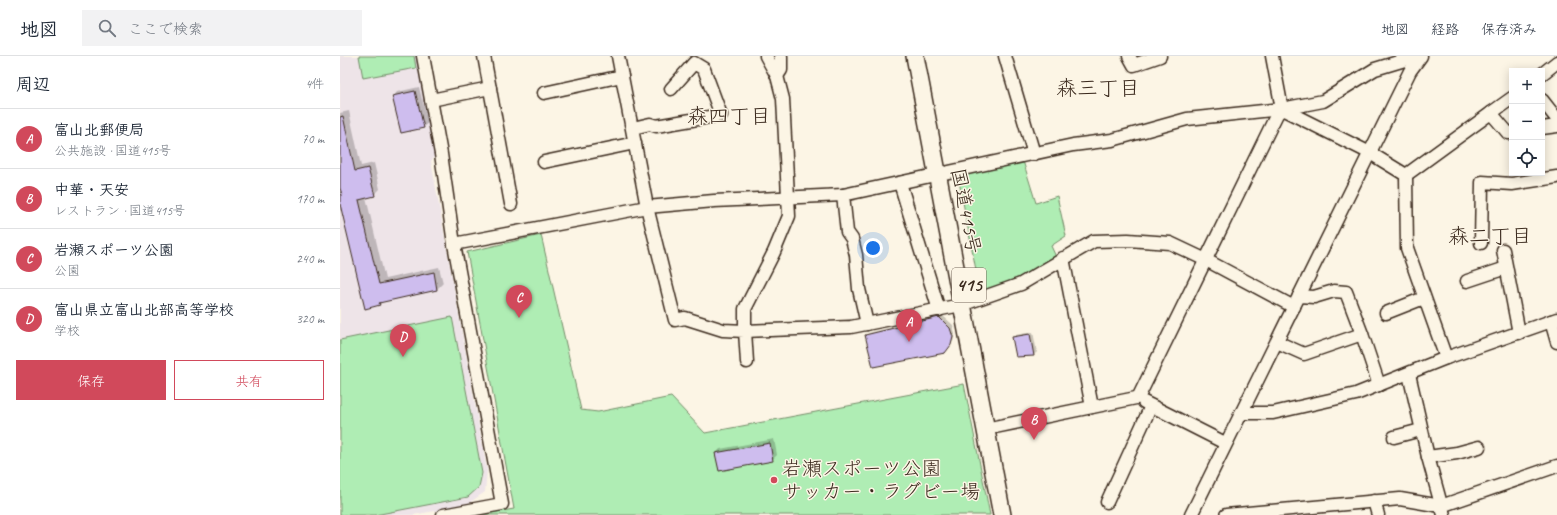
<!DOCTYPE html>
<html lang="ja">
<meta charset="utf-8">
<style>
body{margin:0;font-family:Caveat,"Klee One",sans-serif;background:#f2f2f3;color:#1f2937}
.controls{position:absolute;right:12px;top:12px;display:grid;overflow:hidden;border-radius:0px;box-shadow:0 2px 10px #0003}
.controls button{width:36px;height:36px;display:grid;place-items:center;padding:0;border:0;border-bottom:1px solid #e0e1e3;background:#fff;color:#1f2937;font:20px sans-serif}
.you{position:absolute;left:533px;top:192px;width:14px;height:14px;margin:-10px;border:3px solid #fff;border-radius:50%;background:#1a73e8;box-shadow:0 0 0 6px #1a73e833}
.badge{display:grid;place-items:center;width:26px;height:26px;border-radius:50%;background:#d1495b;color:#fff;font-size:13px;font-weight:700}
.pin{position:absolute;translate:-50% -33px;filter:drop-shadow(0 1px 2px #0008)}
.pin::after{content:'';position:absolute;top:21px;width:14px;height:12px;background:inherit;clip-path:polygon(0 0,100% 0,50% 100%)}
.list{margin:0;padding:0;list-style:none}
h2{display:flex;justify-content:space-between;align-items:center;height:52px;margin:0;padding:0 16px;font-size:17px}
h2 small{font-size:13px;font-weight:400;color:#747a83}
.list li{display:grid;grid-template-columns:26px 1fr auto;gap:12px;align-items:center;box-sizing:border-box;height:60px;padding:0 16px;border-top:1px solid #e0e1e3}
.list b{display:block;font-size:15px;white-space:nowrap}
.list p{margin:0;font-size:13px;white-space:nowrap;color:#747a83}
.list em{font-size:13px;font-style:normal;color:#747a83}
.actions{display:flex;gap:8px;padding:12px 16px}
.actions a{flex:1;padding:9px 0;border:1px solid #d1495b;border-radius:0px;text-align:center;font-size:14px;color:#d1495b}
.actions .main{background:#d1495b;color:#fff}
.icon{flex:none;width:22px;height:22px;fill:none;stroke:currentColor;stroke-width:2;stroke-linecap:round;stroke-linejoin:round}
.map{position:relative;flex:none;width:1217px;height:459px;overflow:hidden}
header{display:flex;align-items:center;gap:24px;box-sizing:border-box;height:56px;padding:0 20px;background:#fff;border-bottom:1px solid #e0e1e3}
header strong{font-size:19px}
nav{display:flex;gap:22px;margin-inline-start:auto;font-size:14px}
.search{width:280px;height:36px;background:#f2f2f3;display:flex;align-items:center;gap:10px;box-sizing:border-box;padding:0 14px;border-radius:0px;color:#747a83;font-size:15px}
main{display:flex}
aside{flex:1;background:#fff}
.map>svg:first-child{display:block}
</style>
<header>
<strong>地図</strong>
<div class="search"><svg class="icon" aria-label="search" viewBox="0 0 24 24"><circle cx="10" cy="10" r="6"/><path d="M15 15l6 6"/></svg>ここで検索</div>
<nav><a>地図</a><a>経路</a><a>保存済み</a></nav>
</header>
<main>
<aside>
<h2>周辺<small>4件</small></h2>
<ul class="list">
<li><span class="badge">A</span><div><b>富山北郵便局</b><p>公共施設 · 国道415号</p></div><em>70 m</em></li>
<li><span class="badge">B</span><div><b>中華・天安</b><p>レストラン · 国道415号</p></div><em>170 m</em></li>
<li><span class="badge">C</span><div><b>岩瀬スポーツ公園</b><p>公園</p></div><em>240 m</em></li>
<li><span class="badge">D</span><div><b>富山県立富山北部高等学校</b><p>学校</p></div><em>320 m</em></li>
</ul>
<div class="actions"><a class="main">保存</a><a>共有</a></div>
</aside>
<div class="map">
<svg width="1217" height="459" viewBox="0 0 1217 459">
<rect width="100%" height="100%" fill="#fcf5e5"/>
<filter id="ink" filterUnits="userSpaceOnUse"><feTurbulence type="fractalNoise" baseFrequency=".025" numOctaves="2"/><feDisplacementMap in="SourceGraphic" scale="8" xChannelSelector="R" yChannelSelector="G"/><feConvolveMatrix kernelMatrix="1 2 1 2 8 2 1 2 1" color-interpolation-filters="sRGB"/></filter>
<g filter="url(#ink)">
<path fill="#eee4e8" d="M0 0H78L96 99 91 105 147 414 145 436 126 449 73 459H0Z"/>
<g fill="#afedb4" stroke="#758c69">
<path d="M19 0H74L76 12 23 22Z"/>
<path d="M683 105 696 147 717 140 726 180 711 190 716 201C694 217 668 226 643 236L640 235 618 120Z"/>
<path d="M201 179 241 354 258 356 331 341 365 377 624 328 650 459H139L174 453 127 196Z"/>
<path d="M112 261 142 417 139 431 128 441 35 459H0V284Z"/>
</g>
<g fill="#0003">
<path d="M79 31 88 67 83 71 53 41 57 36Z"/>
<path d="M9 55 21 110 34 107 40 133 34 139 26 141 45 223 99 211 103 227 97 233 43 245 40 248 26 251 3 152 0 155V135H2L0 127V57Z"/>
<path d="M602 259 613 269 615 278 613 285 608 293 526 279 529 277Z"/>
<path d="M693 276 697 296 694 299 677 300 673 282 676 279Z"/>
<path d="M434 383 437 399 432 404 376 397 380 393Z"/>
</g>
<g fill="#cebdee" stroke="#3b2a1e">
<path d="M75 35 84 72 61 77 52 40Z"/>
<path d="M3 60 15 115 28 112 35 140 19 144 39 228 94 216 97 234 39 247 40 249 25 253 0 148V139H2L0 132V61Z"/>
<path d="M599 261 610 272 613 281 611 289 605 297 533 311 525 279Z"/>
<path d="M690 278 694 300 676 301 672 281Z"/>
<path d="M430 387 433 405 379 415 375 397Z"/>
</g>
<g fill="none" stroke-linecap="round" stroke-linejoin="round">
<defs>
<g id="minor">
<path d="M83 0 101 98 114 188 162 448 103 459"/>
<path d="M144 0 171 148"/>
<path d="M278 0 307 151 335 264 345 262 383 274 405 275 407 306"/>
<path d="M426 0 437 20 443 43 449 160 434 196 405 253V275L511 271 621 249 681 228 754 185 788 184 830 187 866 204 954 251"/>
<path d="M665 0 694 98"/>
<path d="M789 0 794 9 820 0"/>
<path d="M932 0 942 53"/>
<path d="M1202 18 1217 6"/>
<path d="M437 20 441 14V0"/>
<path d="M204 37 282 20"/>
<path d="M1172 42 1151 57 1168 77H1172"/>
<path d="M91 44 150 32"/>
<path d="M1202 44 1217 63"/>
<path d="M942 53 1030 97 1066 119 1067 192 1106 302"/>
<path d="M293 72 310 68 316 70 381 59 364 13 354 7 331 33"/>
<path d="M1202 72 1217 70"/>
<path d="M204 106 295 87"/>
<path d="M1066 119 1151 57"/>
<path d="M560 127 599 254"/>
<path d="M503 139 507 176 512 183 516 199 519 233 527 268"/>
<path d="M1141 187 1142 126 1172 128 1217 121"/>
<path d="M114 188 307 151 374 145 503 139 733 89 772 84 847 63 942 53 983 45 1035 13 1078 0"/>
<path d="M1163 194 1179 277"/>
<path d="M723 202 752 351"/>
<path d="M1127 225 1166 212"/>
<path d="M1046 257 1084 242"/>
<path d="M1211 265 1217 286"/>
<path d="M1022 278 1039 329"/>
<path d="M937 286 964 298 1022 278 1006 236 994 235 974 241 959 240"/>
<path d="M1069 318 1088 401 1104 459"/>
<path d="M804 346 885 387"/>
<path d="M901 357H933L1016 338 1106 302 1217 263"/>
<path d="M655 371 796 342 799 340 937 58 942 53"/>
<path d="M1054 381 1081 374"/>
<path d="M1088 401 1117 397 1139 391"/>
<path d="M1034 445 1038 459"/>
<path d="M767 446 811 350"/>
<path d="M851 459 1070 15 1081 0"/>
<path d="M886 459 1060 443 1101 450 1217 410"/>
</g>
<path id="highway" d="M575 0 662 459"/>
</defs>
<use href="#minor" stroke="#3b2a1e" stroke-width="15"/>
<use href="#highway" stroke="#3b2a1e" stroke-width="20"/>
<use href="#minor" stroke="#fcf5e5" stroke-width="12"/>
<use href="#highway" stroke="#fcf5e5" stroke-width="17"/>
</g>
</g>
<circle fill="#d1495b" stroke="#fcf5e5" stroke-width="1.5" cx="434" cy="424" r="4"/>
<g text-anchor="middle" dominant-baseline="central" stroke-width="3" stroke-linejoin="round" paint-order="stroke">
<rect fill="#fcf5e5" stroke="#75675a" stroke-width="1" x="612" y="212" width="34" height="34" rx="3"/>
<g font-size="19" font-weight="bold" fill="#3b2a1e">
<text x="629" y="229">415</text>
</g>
<g font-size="20" fill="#3b2a1e" stroke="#fcf5e5">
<text transform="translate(626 155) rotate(79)">国道415号</text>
</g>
<g font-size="20" fill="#3b2a1e" stroke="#fcf5e5" text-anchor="start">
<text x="442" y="412">岩瀬スポーツ公園<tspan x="442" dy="23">サッカー・ラグビー場</tspan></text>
</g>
<g font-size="21" fill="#3b2a1e" stroke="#fcf5e5">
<text x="758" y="32">森三丁目</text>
<text x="389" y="60">森四丁目</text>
<text x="1150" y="180">森二丁目</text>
</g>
</g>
</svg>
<div class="controls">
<button>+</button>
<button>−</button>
<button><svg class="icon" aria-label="locate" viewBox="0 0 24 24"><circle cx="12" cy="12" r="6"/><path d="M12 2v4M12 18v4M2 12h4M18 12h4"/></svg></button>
</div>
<div class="you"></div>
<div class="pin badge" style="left:569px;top:286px">A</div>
<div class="pin badge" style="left:694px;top:384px">B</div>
<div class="pin badge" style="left:179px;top:262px">C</div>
<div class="pin badge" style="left:63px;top:301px">D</div>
</div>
</main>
